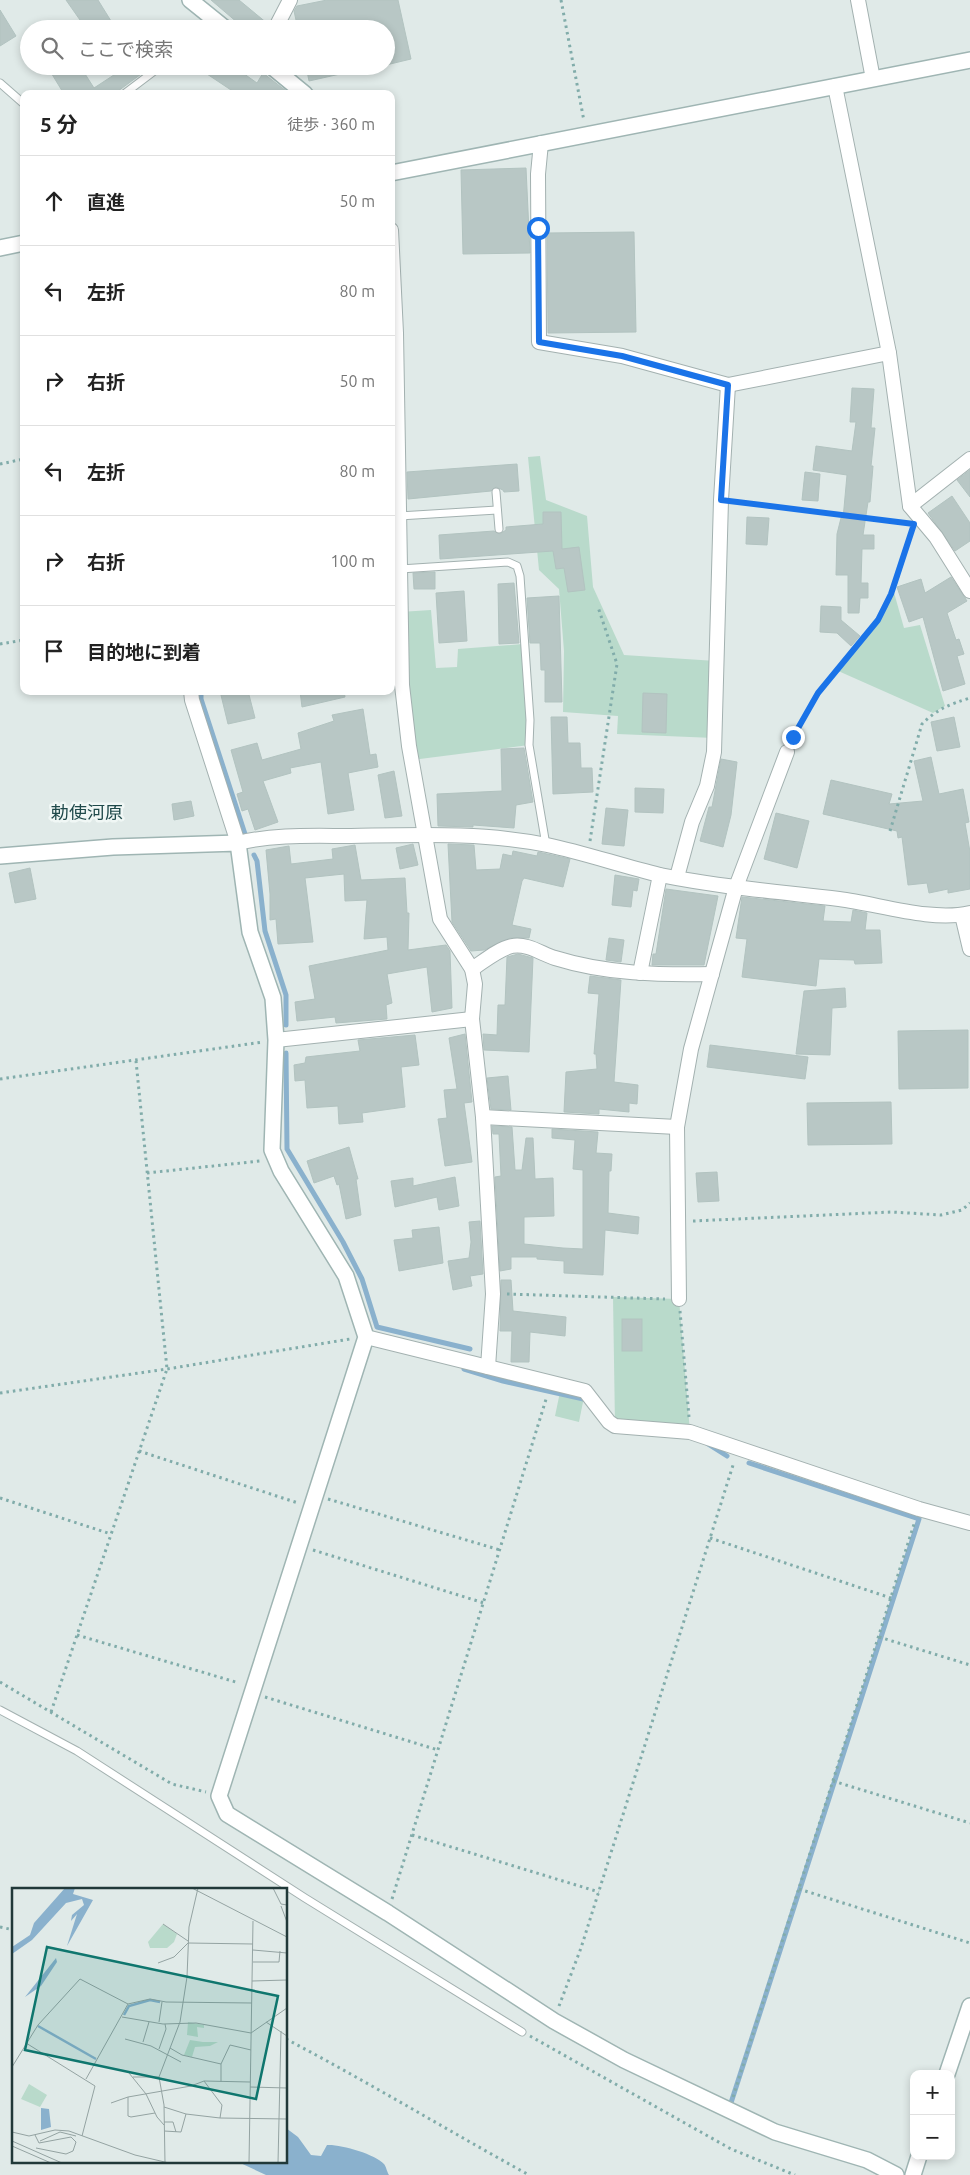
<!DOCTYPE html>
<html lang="ja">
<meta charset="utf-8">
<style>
body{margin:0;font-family:Ubuntu,"Noto Sans JP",sans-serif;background:#f2f2f2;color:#222}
.controls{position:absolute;right:15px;bottom:15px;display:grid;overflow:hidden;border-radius:10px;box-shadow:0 2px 8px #0003}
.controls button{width:45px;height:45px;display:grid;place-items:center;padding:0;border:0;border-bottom:1px solid #e0e0e0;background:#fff;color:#222;font:25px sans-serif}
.stop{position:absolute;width:15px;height:15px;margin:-11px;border:4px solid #1a73e8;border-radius:50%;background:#fff}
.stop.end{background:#1a73e8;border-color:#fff;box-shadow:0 1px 5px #0008}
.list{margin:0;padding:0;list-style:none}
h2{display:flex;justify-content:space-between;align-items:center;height:65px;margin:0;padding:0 20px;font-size:21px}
h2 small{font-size:16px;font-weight:400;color:#767676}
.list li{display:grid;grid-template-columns:32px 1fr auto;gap:15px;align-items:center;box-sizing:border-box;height:90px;padding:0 20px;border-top:1px solid #e0e0e0}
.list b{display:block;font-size:19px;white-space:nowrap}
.list em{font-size:16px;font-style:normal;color:#767676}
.icon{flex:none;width:28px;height:28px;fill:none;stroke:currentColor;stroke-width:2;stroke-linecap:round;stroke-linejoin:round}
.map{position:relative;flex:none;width:970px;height:2175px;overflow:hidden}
.search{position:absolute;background:#fff;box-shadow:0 2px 8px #0003;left:20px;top:20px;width:375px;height:55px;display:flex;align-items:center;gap:12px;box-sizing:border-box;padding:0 18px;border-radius:28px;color:#767676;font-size:19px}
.panel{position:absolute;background:#fff;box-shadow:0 2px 8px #0003;left:20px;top:90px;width:375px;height:605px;border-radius:10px}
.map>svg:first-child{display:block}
</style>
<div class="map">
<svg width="970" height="2175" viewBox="0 0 970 2175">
<rect width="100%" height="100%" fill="#e0eae8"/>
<g fill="#b9dacb">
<path d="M540 456 546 500 587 516 593 587 624 655 716 661 714 738 617 734 618 716 563 712 564 651 559 589 539 570 528 457Z"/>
<path d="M893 589 904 628 920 625 945 706 933 713 836 670 878 620Z"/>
<path d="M431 610 436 668 457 667 458 649 523 644 529 745 412 760 400 612Z"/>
<path d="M613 1297 679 1299 690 1432 615 1426Z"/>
<path d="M560 1392 584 1397 579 1422 555 1416Z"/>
</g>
<path fill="#8ab1cd" d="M286 2128 298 2137 311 2155 321 2156 327 2145C340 2144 375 2154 384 2164 386 2166 387 2172 389 2175H266L236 2161H286Z"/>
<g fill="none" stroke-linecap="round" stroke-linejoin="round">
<g stroke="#8ab1cd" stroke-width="5">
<path d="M201 691V699L245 834"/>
<path d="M254 855 257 861 265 931 286 995V1025"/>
<path d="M286 1053 287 1149 343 1242 362 1279 377 1327 470 1349"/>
<path d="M464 1369 503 1381 588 1400"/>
<path d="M708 1444 727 1456"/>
<path d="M729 2109 919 1519 749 1463"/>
</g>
</g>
<g fill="#b8c7c5" stroke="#b2c3c0">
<path d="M66 0H98L111 21 102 29H67L80 20Z"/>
<path d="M211 0H239L268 24 266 29H245Z"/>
<path d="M327 0H398L411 59 386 65V29H298L294 11 297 6Z"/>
<path d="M0 10 16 36 0 46Z"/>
<path d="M47 66H80L94 88 123 69 120 66H152L114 94H64Z"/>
<path d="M195 66H233L257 83 263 73 290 94H237Z"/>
<path d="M306 66H349V72L309 81Z"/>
<path d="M526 168 530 253 463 254 461 170Z"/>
<path d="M634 232 636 332 548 333 547 233Z"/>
<path d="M852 388 874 389 871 428H875L871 466H873L870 502H868L863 535H874V549H862L861 583H868V598H860L859 613H848V575H836L837 534 841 518 843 519 847 475 813 470 816 446 852 451 856 422H850Z"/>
<path d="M517 464 519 491 504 492 503 490 496 487 491 491 408 499 407 472Z"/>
<path d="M970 470V497L957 480Z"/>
<path d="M805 472 820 474 818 501 802 500Z"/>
<path d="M952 496 970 523V541L955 551 928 513Z"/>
<path d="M543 512H561L562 549 579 547 585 590 568 592 564 568 556 569 553 551 440 559 439 535 494 531 500 534 506 530V527L543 524Z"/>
<path d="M747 517 769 518 767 545 746 544Z"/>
<path d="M435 572V589H414L413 573Z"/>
<path d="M951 577 967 601 947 613 956 640 959 639 964 654 957 656 965 684 943 691 923 617 909 622 897 587 921 579 925 593Z"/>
<path d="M514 583 519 643 499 644 498 584Z"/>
<path d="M464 591 467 641 439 643 436 593Z"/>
<path d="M559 596 562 702H545V670H541L540 643H530L527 598Z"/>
<path d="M821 606 841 607V620L860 636 851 646 837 633 820 632Z"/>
<path d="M220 691H248L255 718 228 724Z"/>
<path d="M300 691H344L345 697 302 707Z"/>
<path d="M643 693 667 694 666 733 642 732Z"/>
<path d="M363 709 370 755 376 754 378 767 348 773 354 810 328 814 321 762 290 768 291 773 263 781 278 822 255 830 248 809 242 811 237 794 243 792 231 750 257 743 262 760 301 749 298 733 334 721 332 715Z"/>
<path d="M551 717H567L568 743H580L581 768H592L593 792 553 794Z"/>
<path d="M954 717 960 747 937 751 931 722Z"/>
<path d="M524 748 533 802 516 805 514 828 473 825V827L438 826 437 794 502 791 501 749Z"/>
<path d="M931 757 939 794 963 789 969 822 965 823 970 852V889L948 893V889L929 893 927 883 908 885 902 837 898 838 897 831 823 814 831 780 892 794 889 804 923 801 914 761Z"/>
<path d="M721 759 737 762 731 815 723 847 700 841 709 807H712Z"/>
<path d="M394 771 402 816 385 818 378 775Z"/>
<path d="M635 788 664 789 663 813 635 812Z"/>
<path d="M191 801 194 816 174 820 172 804Z"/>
<path d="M606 808 628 810 624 846 602 844Z"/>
<path d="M776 813 809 821 797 868 764 859Z"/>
<path d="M413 844 418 865 400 869 396 848Z"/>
<path d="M448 844 474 845 476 870 500 869 503 854 512 856 513 851 537 856 538 852 570 859 563 887 524 878 522 881 512 925 531 929 529 938H510L484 950 471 951 452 922Z"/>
<path d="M355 845 361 880 405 878 407 913H409L408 950 446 945 450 951 452 1008 432 1012 427 967 387 974 392 1003 386 1005 387 1019 336 1023 335 1017 297 1021 295 1002 315 999 309 966 388 950 387 937 364 939 367 900 345 901 344 874 305 878 313 942 278 944 276 919 270 920V894L266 850 289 846 291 864 333 859 332 849Z"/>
<path d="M30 868 36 899 15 903 9 873Z"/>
<path d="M615 875 639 879 637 891 633 890 631 907 612 905Z"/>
<path d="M666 889 718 896 704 965H652L653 954H656Z"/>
<path d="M742 897 825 906 823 921 851 922 853 910 867 913 865 930H880L882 963 855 964 854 960 819 959 816 986 742 977 747 939 736 938Z"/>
<path d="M609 938 624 940 621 962 606 960Z"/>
<path d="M518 954 533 958 529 1052 484 1050 483 1034 497 1035 498 1005H505L507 957Z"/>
<path d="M590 976 621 980 614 1082 638 1085 637 1104 629 1103V1112L599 1109V1114L564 1112 566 1072 597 1069 596 1054H594L599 994 588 993Z"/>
<path d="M845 988 846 1007 832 1008 830 1055 796 1054 804 991Z"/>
<path d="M968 1030V1088L899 1089 898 1031Z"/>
<path d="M465 1034 472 1102 464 1103 472 1162 445 1166 438 1119 447 1118 444 1090 457 1089 449 1038Z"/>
<path d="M415 1035 419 1065 401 1067 405 1107 362 1113 363 1122 339 1124 338 1106 307 1108 305 1080 295 1081 294 1065 305 1063 306 1057 360 1051 358 1040Z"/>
<path d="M710 1045 808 1057 805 1079 707 1067Z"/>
<path d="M508 1076 511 1110 491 1109 487 1078Z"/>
<path d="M891 1102 892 1144 808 1145 807 1103Z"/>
<path d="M492 1126 512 1127 515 1170H522L526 1138H533L535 1179 553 1178 554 1216 524 1217V1244L563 1248 583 1249V1170L573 1169 575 1140 552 1138V1129L598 1132 596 1153 612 1154 611 1171H609L608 1213 639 1217 638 1234 605 1230 603 1275 564 1273V1261L537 1259V1257H511V1269L500 1271 495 1177 501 1176 499 1134H493Z"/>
<path d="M349 1147 358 1179H356L361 1215 346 1219 339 1184 337 1185 334 1176 314 1183 307 1161Z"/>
<path d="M717 1172 719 1201 698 1202 696 1173Z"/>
<path d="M455 1177 459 1206 439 1210 437 1197 395 1207 391 1181 413 1178V1186Z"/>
<path d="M480 1221 483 1274 470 1276 472 1286 453 1290 448 1261 469 1258 471 1242 469 1222Z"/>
<path d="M439 1227 443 1263 399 1271 394 1240 413 1238 412 1230Z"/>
<path d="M501 1280H511L513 1311 566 1317 565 1336 530 1332 529 1362H511L512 1331H500Z"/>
<rect x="622" y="1319" width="20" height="32"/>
</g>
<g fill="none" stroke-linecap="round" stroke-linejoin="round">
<defs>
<g id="lane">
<path d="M0 83 24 104"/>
<path d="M124 94 161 66"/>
<path d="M496 492 499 529"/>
<path d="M399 516 497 510"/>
<path d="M400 569 508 562 517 566 520 576 530 720 529 745 546 845"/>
<path d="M0 1710 77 1751 305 1898 522 2032"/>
</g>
<g id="street">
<path d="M858 0 873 79"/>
<path d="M275 29 290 0"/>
<path d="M835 86 889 353 910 506 936 537 970 591"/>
<path d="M541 143 538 174 539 342 622 356 728 385 889 353"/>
<path d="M391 230 396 333 402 685 409 746 440 919 472 969 475 984 472 1019 483 1117 493 1294 488 1367"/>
<path d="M910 506 970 459"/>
<path d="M191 691 192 700 238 843C274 834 314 836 351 836 416 835 483 832 547 845 585 853 622 866 660 875 719 887 780 892 839 899 879 904 931 922 970 913"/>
<path d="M677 877 692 822 707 786 714 752 721 500 728 385"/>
<path d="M962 915 970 949"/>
<path d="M472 969C483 962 498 949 512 946 527 943 542 954 555 958 606 974 660 975 712 974"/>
<path d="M640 973 660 875"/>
<path d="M276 1040 472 1019"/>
<path d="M483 1117 677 1127"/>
<path d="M679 1299 677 1127 691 1049 736 887 787 752"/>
<path d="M366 1337 585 1391 609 1422 615 1426 690 1432 919 1509 970 1523"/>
</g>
<g id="secondary">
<path d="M190 0 226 29"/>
<path d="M271 66 305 94"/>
<path d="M391 173 970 60"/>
<path d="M0 248 24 243"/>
<path d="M0 856 113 847 238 843 250 932 273 998 276 1040 272 1150 281 1171 346 1276 366 1337 219 1796 227 1814 388 1913 554 2021 624 2060 775 2132 867 2160 896 2175"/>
<path d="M947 2074 970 2006"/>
<path d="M913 2175 919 2156"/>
</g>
</defs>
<use href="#lane" stroke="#a3b1b0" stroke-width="9"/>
<use href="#street" stroke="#a3b1b0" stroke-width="16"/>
<use href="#secondary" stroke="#9fb5b3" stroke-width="18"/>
<g stroke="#81acaa" stroke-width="3" stroke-dasharray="2.5 4" stroke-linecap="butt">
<path d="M561 0 584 121"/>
<path d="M0 464 24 459"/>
<path d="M734 502 906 523"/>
<path d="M0 644 24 640"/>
<path d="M792 740C812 693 848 661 877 621 895 597 902 560 912 531"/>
<path d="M890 831 922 724C937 709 950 704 970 698"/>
<path d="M590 841 617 664 598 607"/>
<path d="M0 1079 263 1042"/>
<path d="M147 1173 260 1161"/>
<path d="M693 1221 892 1212 941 1215 962 1210 970 1203"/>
<path d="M507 1294 665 1299"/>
<path d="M680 1311 689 1417"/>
<path d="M0 1393 167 1369 350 1339"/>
<path d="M139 1451 298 1503"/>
<path d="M0 1498 111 1534"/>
<path d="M328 1499 500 1550V1552"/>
<path d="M710 1538 891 1598"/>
<path d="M313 1550 484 1603V1601"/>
<path d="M77 1635 239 1683"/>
<path d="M879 1637 970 1665"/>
<path d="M0 1682 172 1784 206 1792"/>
<path d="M265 1697 438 1750"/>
<path d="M51 1712 167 1369 136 1061"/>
<path d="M833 1781 970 1823"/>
<path d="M412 1835 599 1892"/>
<path d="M799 1889 970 1943"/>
<path d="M392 1899 547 1396"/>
<path d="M0 1927 14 1930"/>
<path d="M559 2006 581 1948 734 1462"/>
<path d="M530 2036 731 2149 795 2175"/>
<path d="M286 2039C368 2082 447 2130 529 2175"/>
<path d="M733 2097 915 1521"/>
</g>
<use href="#lane" stroke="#fff" stroke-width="7"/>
<use href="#street" stroke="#fff" stroke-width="14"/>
<use href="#secondary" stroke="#fff" stroke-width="15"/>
</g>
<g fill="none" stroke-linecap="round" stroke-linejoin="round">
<path stroke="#1a73e8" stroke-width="6" d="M538 228 539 342 622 356 728 385 721 500 914 524 891 594 878 620 818 693 793 737"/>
</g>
<g text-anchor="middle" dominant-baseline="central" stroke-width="5" stroke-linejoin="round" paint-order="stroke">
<g font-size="18" fill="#1e494a" stroke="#f0f7f5">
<text x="87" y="812">勅使河原</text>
</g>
</g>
<g transform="translate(12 1888)">
<rect width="275" height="275" fill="#e0eae8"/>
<path d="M151 36 165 46 162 54 155 60H138L136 54ZM176 134 192 137V140L185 139 186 149 175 147ZM178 152 191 154H206L198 158 183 159 180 169 172 167ZM17 196 35 207 28 219 9 211Z" fill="#b9dacb"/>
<path d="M53 0H63L61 6 81 12 55 58 65 26 59 33 60 27 72 17 70 11 54 15 20 52 0 66V59L18 47 22 35ZM44 70 45 74 29 98 13 109ZM29 220 37 221 39 239 29 242Z" fill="#8ab1cd"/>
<path fill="none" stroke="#8ab1cd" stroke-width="2.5" d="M112 127 117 118 138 112 148 114M26 138 84 171"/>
<path fill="none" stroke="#94a3a2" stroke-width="1" d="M180 0 275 49M261 0 269 16 275 17M269 18 275 34M151 36 176 53M241 62 275 65M241 74H267L268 63M146 75 162 69 176 55 241 56M240 93 275 92M110 129 151 136 184 135 239 145 275 120M147 134 150 114M254 134 275 148M113 151 139 158 169 174M131 154 137 134M14 155 83 198 70 248M158 160 170 167 209 176M147 161 154 141 153 136M0 179 26 137 68 91 116 116 138 111 154 114 240 115M117 185 134 206 145 229 152 237M121 189H147M74 191 116 116M192 193 210 217 208 230 275 231M209 194V176L218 157 239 162M238 199 275 200M116 209 179 198 192 193 238 194M99 215 116 209V228L119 229 143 225M152 219 174 226M152 234H161L164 244M152 243 169 244 174 226 208 230M0 244 17 248 43 242 57 243 123 267 157 275M23 247 27 255 59 249 64 254 61 263 54 266 24 260M0 253 50 275M28 253 48 244 64 248M0 258 39 275M153 275 152 217 147 189 168 134 175 89 177 39 186 0M237 275 241 33M266 275 269 143"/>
<path fill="#0f766e" fill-opacity="0.15" stroke="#0f766e" stroke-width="2.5" d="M35 59 266 108 244 211 13 162Z"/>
<rect width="275" height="275" fill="none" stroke="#213939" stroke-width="2.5"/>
</g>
</svg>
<div class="controls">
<button>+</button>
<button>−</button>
</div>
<div class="stop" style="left:538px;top:228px"></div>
<div class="stop end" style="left:793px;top:737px"></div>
<div class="search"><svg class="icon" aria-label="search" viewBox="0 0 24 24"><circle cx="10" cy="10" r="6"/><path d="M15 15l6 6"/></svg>ここで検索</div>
<section class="panel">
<h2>5 分<small>徒歩 · 360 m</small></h2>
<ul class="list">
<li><svg class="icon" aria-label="ahead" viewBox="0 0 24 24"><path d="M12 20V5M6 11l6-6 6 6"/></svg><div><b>直進</b></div><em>50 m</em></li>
<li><svg class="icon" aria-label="left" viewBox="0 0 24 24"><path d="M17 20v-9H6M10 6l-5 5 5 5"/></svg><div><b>左折</b></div><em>80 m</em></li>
<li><svg class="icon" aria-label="right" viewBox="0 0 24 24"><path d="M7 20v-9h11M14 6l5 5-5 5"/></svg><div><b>右折</b></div><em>50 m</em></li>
<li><svg class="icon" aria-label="left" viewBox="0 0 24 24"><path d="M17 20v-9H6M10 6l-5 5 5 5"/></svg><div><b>左折</b></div><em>80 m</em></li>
<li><svg class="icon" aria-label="right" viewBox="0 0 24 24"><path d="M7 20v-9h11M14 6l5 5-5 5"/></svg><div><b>右折</b></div><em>100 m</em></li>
<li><svg class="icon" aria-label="arrive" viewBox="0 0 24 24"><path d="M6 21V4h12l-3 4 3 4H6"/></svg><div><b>目的地に到着</b></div></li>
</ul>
</section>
</div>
